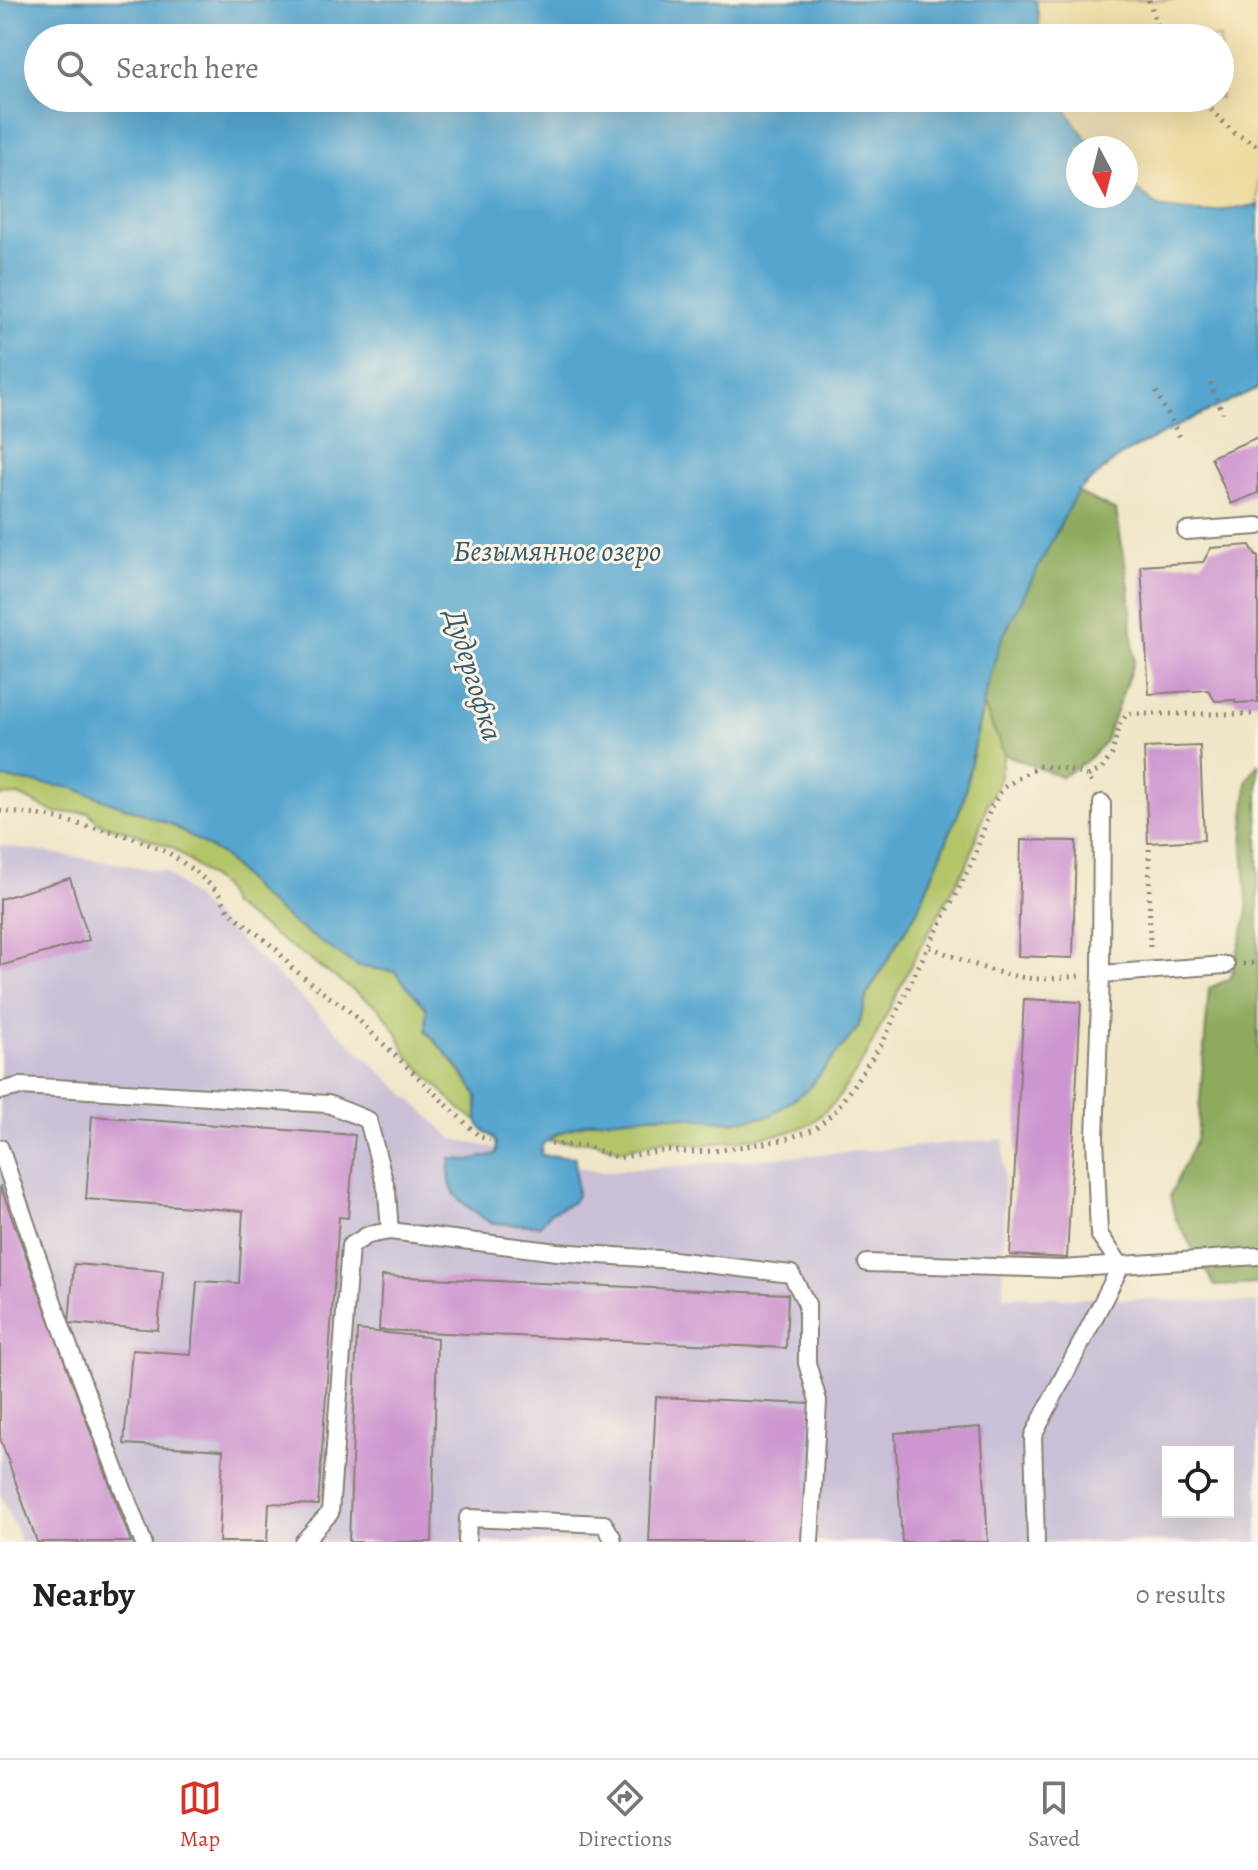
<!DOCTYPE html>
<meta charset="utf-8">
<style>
body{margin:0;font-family:Alegreya,serif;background:#f2f2f2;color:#222}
.controls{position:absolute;right:24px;bottom:24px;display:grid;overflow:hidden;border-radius:0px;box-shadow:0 8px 32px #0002}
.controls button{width:72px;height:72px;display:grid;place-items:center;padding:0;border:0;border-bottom:2px solid #e0e0e0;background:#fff;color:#222;font:40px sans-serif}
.compass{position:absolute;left:1066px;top:136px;width:72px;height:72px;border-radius:50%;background:#fff;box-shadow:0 8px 32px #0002;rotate:173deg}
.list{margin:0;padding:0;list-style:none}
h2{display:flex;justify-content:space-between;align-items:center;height:104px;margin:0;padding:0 32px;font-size:34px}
h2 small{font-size:26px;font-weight:400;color:#767676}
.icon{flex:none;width:44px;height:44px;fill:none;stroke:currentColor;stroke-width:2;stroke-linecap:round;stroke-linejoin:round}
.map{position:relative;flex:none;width:1258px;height:1542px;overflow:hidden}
.search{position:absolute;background:#fff;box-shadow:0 8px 32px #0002;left:24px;right:24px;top:24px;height:88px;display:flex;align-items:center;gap:20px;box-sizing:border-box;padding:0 28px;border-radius:44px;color:#767676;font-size:30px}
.sheet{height:216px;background:#fff}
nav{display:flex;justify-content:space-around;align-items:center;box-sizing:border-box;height:112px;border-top:2px solid #e0e0e0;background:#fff;font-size:22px;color:#767676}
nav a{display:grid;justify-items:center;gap:4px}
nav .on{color:#d93025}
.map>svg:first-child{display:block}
</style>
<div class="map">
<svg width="1258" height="1542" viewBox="0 0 1258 1542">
<rect width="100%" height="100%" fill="#fcf5e5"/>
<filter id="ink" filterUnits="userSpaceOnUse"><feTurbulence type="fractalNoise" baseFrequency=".0125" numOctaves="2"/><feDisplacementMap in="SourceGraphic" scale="16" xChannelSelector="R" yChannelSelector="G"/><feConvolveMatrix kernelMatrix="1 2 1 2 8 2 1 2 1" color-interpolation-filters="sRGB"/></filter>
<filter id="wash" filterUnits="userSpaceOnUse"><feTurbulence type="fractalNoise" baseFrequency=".006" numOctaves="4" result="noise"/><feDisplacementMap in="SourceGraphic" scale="32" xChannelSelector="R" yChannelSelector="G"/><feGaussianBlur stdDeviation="1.8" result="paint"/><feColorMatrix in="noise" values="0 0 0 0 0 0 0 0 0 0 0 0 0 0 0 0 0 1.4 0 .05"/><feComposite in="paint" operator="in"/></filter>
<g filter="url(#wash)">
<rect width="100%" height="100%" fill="#efe5c7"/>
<path fill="#c9bfd7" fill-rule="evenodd" d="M0 845 165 871 453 1139 602 1172 1004 1139 1003 1296 1258 1303V1542H21L0 1493ZM1168 1452H1228V1512H1168Z"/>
<g fill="#b2c569" stroke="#677042" stroke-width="2">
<path d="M983 704 1004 754 998 784 987 805 969 860 917 953 865 1058 836 1101 811 1124 786 1133 742 1140 701 1145 666 1140 621 1150 595 1142 546 1141C601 1107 671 1115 732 1122L858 1028 867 995 918 909 963 802Z"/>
<path d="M0 778 73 787 170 824 223 856 261 897 297 926 357 966 395 972 426 1008V1031L448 1056 477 1094V1121L461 1110 407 1055 396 1031 380 1009 231 905 222 887 173 848 139 835 99 823 88 812 55 813 19 795 0 796Z"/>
</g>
<g fill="#8daa5d" stroke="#54633c" stroke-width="2">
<path d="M1077 492 1116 511 1129 586 1134 661 1105 742 1085 762 1061 777 1004 754 983 704 999 644Z"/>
<path d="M1258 763V1284L1215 1286 1175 1218 1170 1195 1197 1137 1209 988 1230 979 1248 913 1243 848 1247 781Z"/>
</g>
<path fill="#eeda9e" stroke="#857b5d" stroke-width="2" d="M1036 0H1258V205L1205 213 1161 208 1126 182V148H1093L1069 115 1060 98H1220V38H1041Z"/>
<path fill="#55a5cf" stroke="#386076" stroke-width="2" d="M0 0H1036L1041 38H38V98H1060L1069 115 1093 148H1078V196H1126V182L1161 208 1205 213 1258 205V388L1183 423 1120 456 1077 492 999 644 983 704 963 802 918 909 867 995 858 1028 808 1089 770 1116 732 1122 664 1115 592 1121 556 1134 542 1145 541 1155 575 1157 577 1196 572 1203 551 1212 540 1225C530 1224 498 1225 490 1222 485 1221 479 1214 474 1211 452 1197 446 1185 451 1159L471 1160 496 1154C500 1132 484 1137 478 1123 475 1115 479 1105 477 1097 474 1084 437 1043 426 1031V1008L395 972 357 966 297 926 261 897 223 856 170 824 73 788 0 778Z"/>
<g id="blocks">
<g fill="#ce96d0">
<path d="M1258 437V493L1231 504 1211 457Z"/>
<path d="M1250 545 1256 556H1258V702L1235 703V700L1215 701 1208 690 1149 694 1141 566 1203 562 1211 548Z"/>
<path d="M1200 746 1204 840 1148 843 1144 748Z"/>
<path d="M1021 840 1076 841 1073 958 1018 956Z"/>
<path d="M70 878 89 940 0 966V899Z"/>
<path d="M1024 999 1081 1002 1067 1258 1010 1255Z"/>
<path d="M92 1116 355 1135 348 1218 339 1217 318 1505 269 1503 267 1542H219L223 1450 124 1444 132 1350 191 1354 197 1281 239 1283 243 1211 86 1199Z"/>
<path d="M0 1185 131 1542H37L0 1438Z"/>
<path d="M74 1264 163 1271 158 1330 69 1323Z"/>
<path d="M382 1276 788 1294 786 1348 379 1330Z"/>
<path d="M357 1330 437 1338 432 1542H349Z"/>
<path d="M656 1397 811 1404 804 1542H649Z"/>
<path d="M981 1427 988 1542H902L895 1433Z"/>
</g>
</g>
</g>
<g filter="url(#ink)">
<use href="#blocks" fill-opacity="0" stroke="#868072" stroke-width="2"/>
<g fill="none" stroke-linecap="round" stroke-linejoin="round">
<defs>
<g id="lane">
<path d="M1186 531 1258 526"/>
<path d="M1102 803 1101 974 1095 1137 1099 1234 1121 1266"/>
<path d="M1101 974 1226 965"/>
<path d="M0 1091 21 1086 328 1104 368 1120 387 1192 390 1231"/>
<path d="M0 1148 63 1331 143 1542"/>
<path d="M867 1263 1062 1269 1258 1256"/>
<path d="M303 1542 330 1513 350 1246 368 1235 390 1231 557 1252 673 1260 791 1274 807 1304V1363L818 1401 810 1542"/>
<path d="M467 1542 468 1518 604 1524 612 1537 613 1542"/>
<path d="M1036 1542 1033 1436 1121 1266"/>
</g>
</defs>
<use href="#lane" stroke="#868072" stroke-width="20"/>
<g stroke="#868072" stroke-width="5" stroke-dasharray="2 6" stroke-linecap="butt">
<path d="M1149 0 1161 38"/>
<path d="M1200 98 1234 133 1258 146"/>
<path d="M1210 383 1223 413"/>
<path d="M1156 392 1181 439"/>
<path d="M1088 776 1102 769 1112 754 1119 725 1127 714H1258"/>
<path d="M0 811 46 816 131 837 169 853 196 872 218 892 229 911 276 949 292 968 326 995 345 1007 480 1137 490 1140"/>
<path d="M1149 849 1150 952"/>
<path d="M930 947C965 961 1002 978 1041 979 1054 979 1067 977 1079 976"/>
<path d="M1243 964 1258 963"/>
<path d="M551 1144 586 1146 617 1158 667 1150 684 1152 714 1151 783 1140 815 1129 836 1110 883 1042 918 967 973 861 991 807 1003 788 1038 766 1062 768 1088 776 1094 787"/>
</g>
<use href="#lane" stroke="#fff" stroke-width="16"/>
</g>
</g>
<g text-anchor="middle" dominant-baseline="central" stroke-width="6" stroke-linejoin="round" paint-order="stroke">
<g font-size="30" font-style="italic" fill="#365a6d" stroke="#fcf5e5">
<text x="557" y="551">Безымянное озеро</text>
<text transform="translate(474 675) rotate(73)">Дудергофка</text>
</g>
</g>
</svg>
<div class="controls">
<button><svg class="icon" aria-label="locate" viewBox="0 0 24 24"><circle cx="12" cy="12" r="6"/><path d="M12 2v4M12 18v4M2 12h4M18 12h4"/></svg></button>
</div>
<svg class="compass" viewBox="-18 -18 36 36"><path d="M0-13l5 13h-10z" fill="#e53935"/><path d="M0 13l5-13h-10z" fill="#767676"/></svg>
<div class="search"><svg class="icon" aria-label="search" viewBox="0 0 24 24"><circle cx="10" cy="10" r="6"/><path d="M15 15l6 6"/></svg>Search here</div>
</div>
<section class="sheet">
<h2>Nearby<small>0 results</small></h2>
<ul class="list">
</ul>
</section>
<nav>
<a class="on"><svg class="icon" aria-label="map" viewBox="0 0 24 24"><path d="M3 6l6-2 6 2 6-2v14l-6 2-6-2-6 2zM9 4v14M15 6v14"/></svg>Map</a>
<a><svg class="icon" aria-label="directions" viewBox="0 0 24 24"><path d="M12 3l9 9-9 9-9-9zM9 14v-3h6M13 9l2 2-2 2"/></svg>Directions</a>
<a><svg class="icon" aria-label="saved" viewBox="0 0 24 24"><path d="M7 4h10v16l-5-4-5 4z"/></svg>Saved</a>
</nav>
